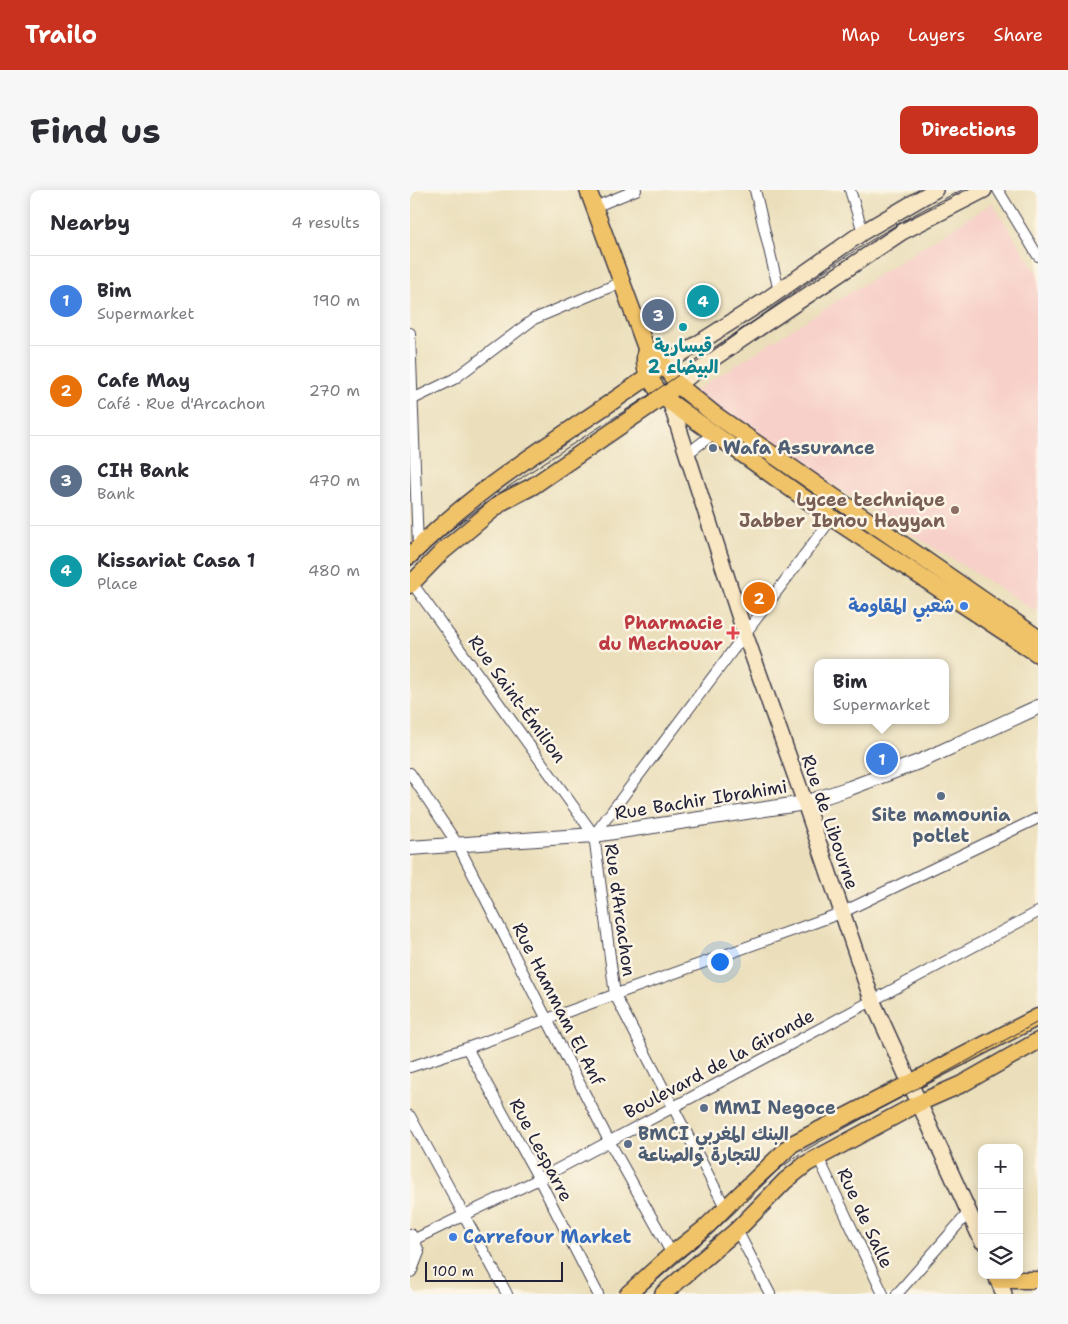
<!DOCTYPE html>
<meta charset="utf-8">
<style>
body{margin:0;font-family:"Shantell Sans","Playpen Sans Arabic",sans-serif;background:#f7f7f7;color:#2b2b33}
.controls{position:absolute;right:15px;bottom:15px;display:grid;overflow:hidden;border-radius:10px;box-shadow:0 2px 12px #0003}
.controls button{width:45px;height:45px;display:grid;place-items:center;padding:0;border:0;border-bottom:1px solid #e1e1e2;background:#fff;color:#2b2b33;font:25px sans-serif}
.scale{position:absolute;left:15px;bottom:12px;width:138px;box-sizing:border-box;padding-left:5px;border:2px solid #22223b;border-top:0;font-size:14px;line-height:18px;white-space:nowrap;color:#22223b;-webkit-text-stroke:4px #fcf5e5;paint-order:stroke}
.you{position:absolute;left:309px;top:771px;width:18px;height:18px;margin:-12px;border:4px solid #fff;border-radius:50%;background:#1a73e8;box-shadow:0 0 0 8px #1a73e833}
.badge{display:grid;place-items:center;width:32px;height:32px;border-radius:50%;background:#c8321e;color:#fff;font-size:16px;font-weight:700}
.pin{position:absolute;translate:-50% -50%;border:2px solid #fff;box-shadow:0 1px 5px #0006}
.popup{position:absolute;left:404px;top:469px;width:135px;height:65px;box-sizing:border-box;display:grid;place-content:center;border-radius:10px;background:#fff;filter:drop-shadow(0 1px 4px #0005);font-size:16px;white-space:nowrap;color:#7c7c81}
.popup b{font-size:19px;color:#2b2b33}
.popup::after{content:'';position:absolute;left:50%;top:100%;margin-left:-10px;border:10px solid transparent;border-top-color:#fff}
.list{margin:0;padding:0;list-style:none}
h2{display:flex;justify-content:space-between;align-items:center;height:65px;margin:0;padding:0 20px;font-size:21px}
h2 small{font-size:16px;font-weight:400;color:#7c7c81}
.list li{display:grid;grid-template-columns:32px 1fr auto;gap:15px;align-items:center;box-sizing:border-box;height:90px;padding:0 20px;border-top:1px solid #e1e1e2}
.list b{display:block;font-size:19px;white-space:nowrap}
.list p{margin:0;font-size:16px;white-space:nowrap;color:#7c7c81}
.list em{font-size:16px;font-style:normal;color:#7c7c81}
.icon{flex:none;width:28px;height:28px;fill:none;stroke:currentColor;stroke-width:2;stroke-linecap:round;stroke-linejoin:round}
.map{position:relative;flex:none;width:628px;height:1104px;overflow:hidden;border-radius:10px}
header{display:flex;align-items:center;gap:30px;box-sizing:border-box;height:70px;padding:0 25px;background:#c8321e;color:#fff}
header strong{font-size:24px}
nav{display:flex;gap:28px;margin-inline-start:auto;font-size:18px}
.intro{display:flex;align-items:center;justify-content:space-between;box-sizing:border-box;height:120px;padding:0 30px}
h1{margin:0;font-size:35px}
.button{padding:12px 22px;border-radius:10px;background:#c8321e;color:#fff;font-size:18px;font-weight:700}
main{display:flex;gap:30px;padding:0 30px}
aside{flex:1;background:#fff;border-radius:10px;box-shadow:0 2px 12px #0003}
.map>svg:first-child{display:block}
</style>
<header>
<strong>Trailo</strong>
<nav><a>Map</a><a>Layers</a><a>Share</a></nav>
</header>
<div class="intro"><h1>Find us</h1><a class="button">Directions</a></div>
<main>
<aside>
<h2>Nearby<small>4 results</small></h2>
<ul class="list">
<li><span class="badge" style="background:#3f7fe0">1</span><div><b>Bim</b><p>Supermarket</p></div><em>190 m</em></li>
<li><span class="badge" style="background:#e8710a">2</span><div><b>Cafe May</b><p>Café · Rue d'Arcachon</p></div><em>270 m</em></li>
<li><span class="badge" style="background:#5c6f8a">3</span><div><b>CIH Bank</b><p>Bank</p></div><em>470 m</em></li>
<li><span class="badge" style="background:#0f9aa8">4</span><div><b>Kissariat Casa 1</b><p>Place</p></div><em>480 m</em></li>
</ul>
</aside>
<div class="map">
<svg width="628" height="1104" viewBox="0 0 628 1104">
<rect width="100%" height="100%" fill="#fcf5e5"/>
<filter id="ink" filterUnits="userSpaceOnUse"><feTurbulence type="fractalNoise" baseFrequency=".02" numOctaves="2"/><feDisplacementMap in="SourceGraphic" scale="10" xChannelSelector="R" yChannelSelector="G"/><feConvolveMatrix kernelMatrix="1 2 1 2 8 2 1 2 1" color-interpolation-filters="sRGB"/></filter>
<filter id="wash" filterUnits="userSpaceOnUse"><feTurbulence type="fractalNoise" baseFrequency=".0096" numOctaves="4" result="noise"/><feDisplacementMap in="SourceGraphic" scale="20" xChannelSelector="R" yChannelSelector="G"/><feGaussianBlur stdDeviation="1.12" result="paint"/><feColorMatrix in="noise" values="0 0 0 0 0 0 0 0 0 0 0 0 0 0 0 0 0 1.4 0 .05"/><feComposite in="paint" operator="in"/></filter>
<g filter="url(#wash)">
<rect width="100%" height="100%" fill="#ebdfbb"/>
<path fill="#f7d0c9" d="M582 13 628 85V422L297 217 280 204Z"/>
</g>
<g filter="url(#ink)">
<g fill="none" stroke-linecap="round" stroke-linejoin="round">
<defs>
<g id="minor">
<path d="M345 0 369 101"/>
<path d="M440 0 453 42"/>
<path d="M588 0 628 66"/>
<path d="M192 14 226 0"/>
<path d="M0 143 8 357"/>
<path d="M3 209 44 189 124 129 212 92"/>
<path d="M277 264 303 244"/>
<path d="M2 393 184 645"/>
<path d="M0 583 48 655 199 951 262 1064"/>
<path d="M57 858 129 989 188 1104"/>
<path d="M0 877 57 858 431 723 628 628"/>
<path d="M0 926 97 1104"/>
<path d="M408 967 473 1104"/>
<path d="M315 1017 205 805 184 645 422 328"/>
<path d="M327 1040 360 1104"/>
<path d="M3 1050 129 989 628 722"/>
<path d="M487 1104 559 1022"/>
</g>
<g id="tertiary">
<path d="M0 658 184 645 395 613 440 598 511 571 628 517"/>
<path d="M0 1046 7 1062 0 1080"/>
</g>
<g id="secondary">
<path d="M254 175 356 110 453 42 525 0"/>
<path d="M268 195 295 174 492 42 574 0"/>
<path d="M261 214 335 444 395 613 462 810 572 1051"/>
<path d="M586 1085 594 1104"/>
</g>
<g id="primary">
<path d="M178 0 236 158C232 182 239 189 254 208L422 328 628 464"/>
<path d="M236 158 246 164 268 195 304 224 628 448"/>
<path d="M0 366C72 291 163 241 246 181"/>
<path d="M0 395 32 362 92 312 123 296 261 201"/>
<path d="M588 1090H627"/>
<path d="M218 1104 262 1064 294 1039 382 954 628 827"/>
<path d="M253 1104 327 1040 375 991 396 974 509 913 552 894 628 851"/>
</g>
</defs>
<use href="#minor" stroke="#403e4e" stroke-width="12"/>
<use href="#tertiary" stroke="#403e4e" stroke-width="16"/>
<use href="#secondary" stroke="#403e4e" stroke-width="18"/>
<use href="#primary" stroke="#403e4e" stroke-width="19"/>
<use href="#minor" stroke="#fff" stroke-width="10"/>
<use href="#tertiary" stroke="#fff" stroke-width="14"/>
<use href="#secondary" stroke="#f9e7c3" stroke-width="15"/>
<use href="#primary" stroke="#f1c369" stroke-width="16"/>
<g stroke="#22223b" stroke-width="1">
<path d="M0 377C72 306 161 257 245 201 347 133 441 52 552 0"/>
<path d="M231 1104 304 1041 335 1009 364 983 395 960 628 832"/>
</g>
</g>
</g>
<circle fill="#0f9aa8" stroke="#fcf5e5" stroke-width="2" cx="273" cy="137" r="5"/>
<g fill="#5c6f8a" stroke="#fcf5e5" stroke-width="2">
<circle cx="303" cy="258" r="5"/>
<circle cx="531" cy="606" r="5"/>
<circle cx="294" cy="918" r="5"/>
<circle cx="218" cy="954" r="5"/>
</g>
<circle fill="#8d6e63" stroke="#fcf5e5" stroke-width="2" cx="545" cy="320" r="5"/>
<g fill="#3f7fe0" stroke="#fcf5e5" stroke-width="2">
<circle cx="554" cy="416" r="5"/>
<circle cx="43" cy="1047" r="5"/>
</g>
<path fill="#e0444e" stroke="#fcf5e5" stroke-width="2" d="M320.5 435.5h5v5h5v5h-5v5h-5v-5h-5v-5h5z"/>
<g text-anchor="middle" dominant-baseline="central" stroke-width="5" stroke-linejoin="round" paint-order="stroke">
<g font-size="18" font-weight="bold" fill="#0d838f" stroke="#fcf5e5">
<text x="273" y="156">قيسارية<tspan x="273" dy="21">البيضاء 2</tspan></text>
</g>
<g font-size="18" font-weight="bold" fill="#4e5e75" stroke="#fcf5e5" text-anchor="start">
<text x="313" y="258">Wafa Assurance</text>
<text x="531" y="625" text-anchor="middle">Site mamounia<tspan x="531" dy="21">potlet</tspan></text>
<text x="304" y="918">MMI Negoce</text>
<text x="228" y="944">BMCI البنك المغربي<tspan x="228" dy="21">للتجارة والصناعة</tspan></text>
</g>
<g font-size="18" font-weight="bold" fill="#785e54" stroke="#fcf5e5" text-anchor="end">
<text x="535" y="310">Lycee technique<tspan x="535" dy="21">Jabber Ibnou Hayyan</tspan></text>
</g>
<g font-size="18" font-weight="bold" fill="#366cbe" stroke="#fcf5e5" text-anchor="end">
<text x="544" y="416">شعبي المقاومة</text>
<text x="53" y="1047" text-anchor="start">Carrefour Market</text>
</g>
<g font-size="18" font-weight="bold" fill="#be3a42" stroke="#fcf5e5" text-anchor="end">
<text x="313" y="433">Pharmacie<tspan x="313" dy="21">du Mechouar</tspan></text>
</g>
<g font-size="18" fill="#22223b" stroke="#fcf5e5">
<text transform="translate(107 509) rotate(54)">Rue Saint-Émilion</text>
<text transform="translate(291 610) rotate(-9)">Rue Bachir Ibrahimi</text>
<text transform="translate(420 632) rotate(71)">Rue de Libourne</text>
<text transform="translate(210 720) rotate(82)">Rue d'Arcachon</text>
<text transform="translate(148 814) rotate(63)">Rue Hammam El Anf</text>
<text transform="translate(309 874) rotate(-28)">Boulevard de la Gironde</text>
<text transform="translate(131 960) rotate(62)">Rue Lesparre</text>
<text transform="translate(455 1028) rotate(65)">Rue de Salle</text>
</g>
</g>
</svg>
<div class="controls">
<button>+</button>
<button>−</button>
<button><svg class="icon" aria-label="layers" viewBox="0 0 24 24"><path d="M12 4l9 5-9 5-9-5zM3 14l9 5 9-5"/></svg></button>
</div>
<div class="scale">100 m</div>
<div class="you"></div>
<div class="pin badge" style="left:472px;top:569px;background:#3f7fe0">1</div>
<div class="popup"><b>Bim</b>Supermarket</div>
<div class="pin badge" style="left:349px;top:408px;background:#e8710a">2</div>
<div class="pin badge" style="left:248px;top:125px;background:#5c6f8a">3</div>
<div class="pin badge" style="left:293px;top:111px;background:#0f9aa8">4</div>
</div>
</main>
